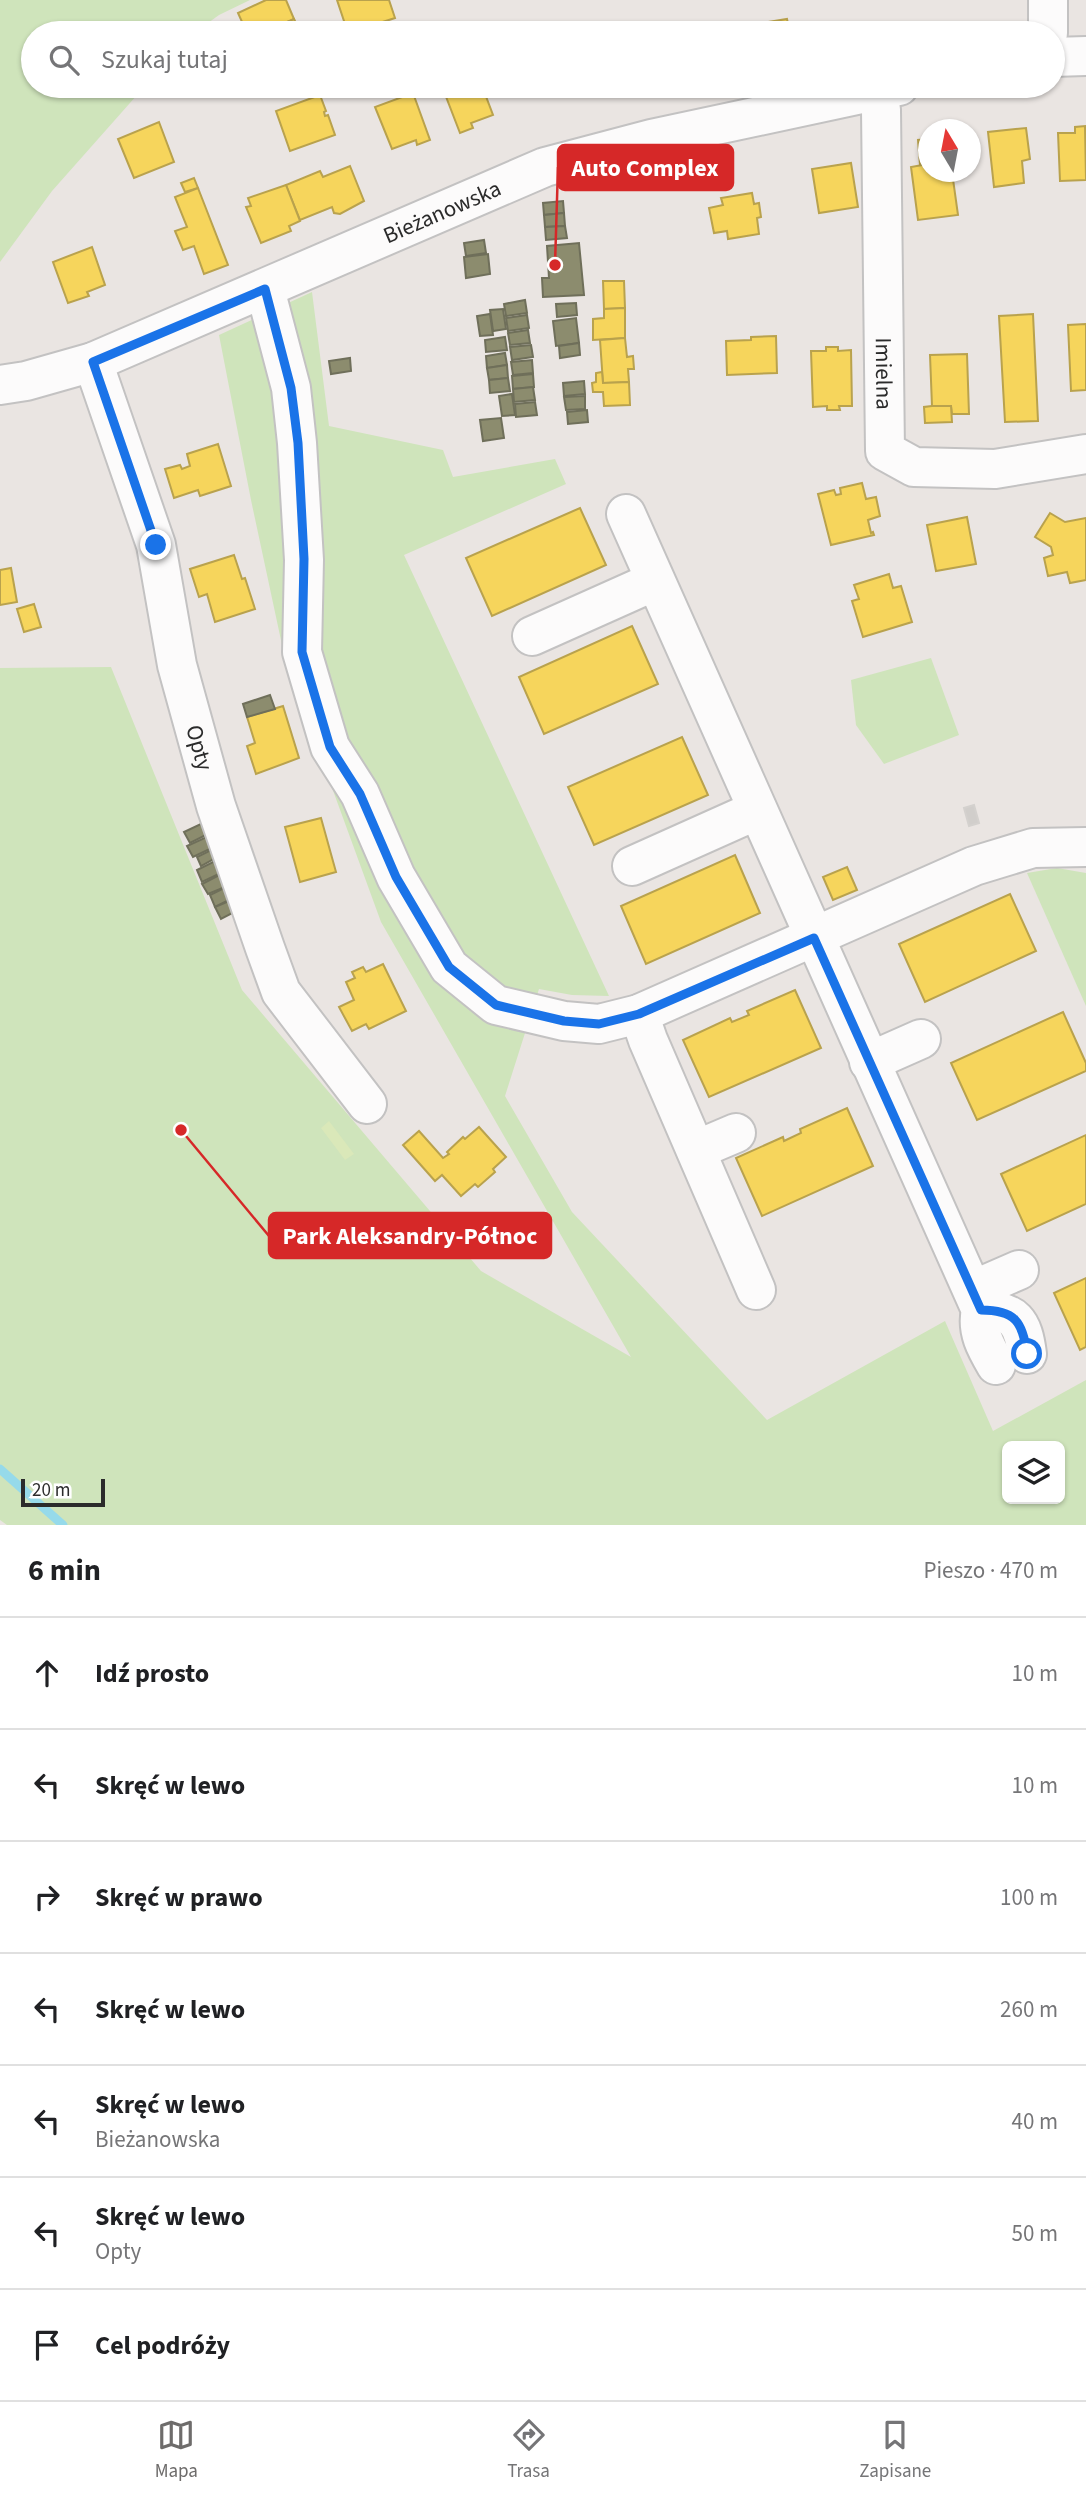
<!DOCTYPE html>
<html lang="pl">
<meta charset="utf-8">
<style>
body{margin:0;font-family:"Source Sans 3",sans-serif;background:#f2f2f2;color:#202124}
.controls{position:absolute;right:21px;bottom:21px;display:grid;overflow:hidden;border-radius:10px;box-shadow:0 2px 5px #0004}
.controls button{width:63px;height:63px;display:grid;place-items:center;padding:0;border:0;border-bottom:2px solid #e0e0e0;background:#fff;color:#202124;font:35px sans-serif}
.compass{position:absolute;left:918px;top:119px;width:63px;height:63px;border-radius:50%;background:#fff;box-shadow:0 2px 5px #0004;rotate:350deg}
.scale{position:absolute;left:21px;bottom:18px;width:84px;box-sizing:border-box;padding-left:7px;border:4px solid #2b2b2b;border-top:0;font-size:19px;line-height:24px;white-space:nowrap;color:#2b2b2b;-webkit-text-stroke:5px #fff;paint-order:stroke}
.stop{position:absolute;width:21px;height:21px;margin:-16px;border:5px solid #1a73e8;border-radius:50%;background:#fff}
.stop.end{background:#1a73e8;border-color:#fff;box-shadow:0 2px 7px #0008}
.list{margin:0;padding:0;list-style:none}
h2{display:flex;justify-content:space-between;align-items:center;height:91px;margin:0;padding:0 28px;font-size:30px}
h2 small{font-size:23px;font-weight:400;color:#757577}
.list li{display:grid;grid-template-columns:46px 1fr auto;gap:21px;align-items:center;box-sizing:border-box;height:112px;padding:0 28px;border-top:2px solid #e0e0e0}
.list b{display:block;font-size:26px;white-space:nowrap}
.list p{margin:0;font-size:23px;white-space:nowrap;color:#757577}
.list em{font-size:23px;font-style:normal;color:#757577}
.icon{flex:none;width:38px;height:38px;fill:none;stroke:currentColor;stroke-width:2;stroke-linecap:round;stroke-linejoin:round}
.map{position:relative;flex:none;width:1086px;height:1525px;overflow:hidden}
.search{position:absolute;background:#fff;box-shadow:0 2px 5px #0004;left:21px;right:21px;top:21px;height:77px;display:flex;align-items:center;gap:18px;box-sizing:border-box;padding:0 24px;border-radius:38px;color:#757577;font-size:26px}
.sheet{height:875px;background:#fff}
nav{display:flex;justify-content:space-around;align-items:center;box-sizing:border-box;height:98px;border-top:2px solid #e0e0e0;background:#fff;font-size:19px;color:#757577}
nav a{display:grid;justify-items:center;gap:4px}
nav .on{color:#6e6c6b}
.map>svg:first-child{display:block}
</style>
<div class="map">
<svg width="1086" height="1525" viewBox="0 0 1086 1525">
<rect width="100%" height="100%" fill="#eae5e2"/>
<g fill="#cfe4bb" fill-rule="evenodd">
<path d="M0 0H250L219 15 194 33H33V86H145L52 191 0 262Z"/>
<path d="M312 292 329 426 443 450 453 477 555 459 566 484 404 555 609 996 572 995 539 989 505 1096 572 1212 767 1420 945 1321 993 1431 1086 1380V1525H7L0 1520V668L111 667 242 990 481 1271 631 1357 381 922 285 659 251 500 219 335ZM1007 1446H1060V1499H1007Z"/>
<path d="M931 658 959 735 884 764 856 725 851 680Z"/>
<path d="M1057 868 1086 873V1006L1027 873Z"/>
</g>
<path fill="#dae8b9" d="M329 1121 354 1154 345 1160 321 1128Z"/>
<g fill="#f6d55c" stroke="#b9a24d" stroke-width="2">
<path d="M266 0H286L294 19 262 33H247L238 13Z"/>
<path d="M337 0H389L395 18 348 33Z"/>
<path d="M294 19 301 33H262Z"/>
<path d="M787 19 790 33H745L744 26Z"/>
<path d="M536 26 539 33H516Z"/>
<path d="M467 86H482L493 115 471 123 473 128 460 133 445 94Z"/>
<path d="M413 93 430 140 417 145 416 140 392 149 375 107Z"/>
<path d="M320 95 326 111 324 112 325 116 328 115 335 135 290 151 276 111Z"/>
<path d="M159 122 174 162 134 178 118 139Z"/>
<path d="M1085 126 1086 180 1060 181 1058 133H1075V127Z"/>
<path d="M1026 128 1030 159 1022 161 1024 183 994 187 988 132Z"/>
<path d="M928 139V164L920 165 918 140Z"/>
<path d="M851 163 858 207 819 213 812 169Z"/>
<path d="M928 164V172H952L958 215 918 220 911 167Z"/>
<path d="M350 166 364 201 340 214 334 213 332 207 300 220 286 185 320 171 323 177Z"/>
<path d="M194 178 198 188 185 192 181 183Z"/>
<path d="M286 185 300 221 289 226 291 231 261 243 246 207 251 206 248 198Z"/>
<path d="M198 188 228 265 204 274 194 246 183 250 175 231 187 227 175 197Z"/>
<path d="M752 193 754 204 759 203 761 217 757 218 759 234 728 239 727 231 714 233 709 208 723 205 721 198Z"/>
<path d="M92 247 105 285 87 292 89 296 68 303 53 262Z"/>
<path d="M603 281H624L625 308 604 309Z"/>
<path d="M625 308V338L593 340V319L604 318V309Z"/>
<path d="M1033 314 1038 421 1005 422 999 316Z"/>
<path d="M1086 324V390L1071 391 1068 325Z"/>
<path d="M776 336 777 373 727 375 726 341 751 340V337Z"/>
<path d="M625 338 627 357 633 356 634 369H628L629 382 603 383 600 340Z"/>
<path d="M826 347H838V351L851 350 852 406H839L840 410H827V406L813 407 811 351H826Z"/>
<path d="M967 354 969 414H952L951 406H932L930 355Z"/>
<path d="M602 372 603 383 629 382 630 405 604 406 603 392H593L592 383 596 382V373Z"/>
<path d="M932 406H951L952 422 925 423 924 407Z"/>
<path d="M218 444 231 486 200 496 198 490 174 498 165 469 180 465 182 469 190 466 187 454Z"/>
<path d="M862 483 866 499 876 497 880 516 868 520 871 533 873 532 874 535 831 545 818 494 834 490 836 495 841 494 840 488Z"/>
<path d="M580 508 606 565 492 616 466 558Z"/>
<path d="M1050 513 1065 522 1086 518V580L1070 583 1067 572 1048 576 1044 558 1053 555 1051 547 1035 537Z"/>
<path d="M967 517 976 564 936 571 927 525Z"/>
<path d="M234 555 242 579 245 578 255 609 215 622 207 594 199 597 190 569Z"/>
<path d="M11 568 17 602 0 605V570Z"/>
<path d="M889 574 893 588 901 586 912 622 863 637 852 601 859 599 854 585Z"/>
<path d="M34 604 41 627 24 632 17 609Z"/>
<path d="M632 626 658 684 544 734 519 677Z"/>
<path d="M283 706 299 758 256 774 247 746 255 743 247 717Z"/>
<path d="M682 737 708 795 594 845 568 787Z"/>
<path d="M321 818 336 872 300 882 285 827Z"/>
<path d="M735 855 760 913 646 964 621 906Z"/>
<path d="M847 867 857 890 833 900 823 877Z"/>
<path d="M1010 894 1036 951 925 1002 899 944Z"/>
<path d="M383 964 406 1011 369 1029 366 1024 352 1031 339 1007 354 1000 346 982 355 978 352 972 363 967 366 972Z"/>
<path d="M795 990 821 1048 709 1097 683 1040 730 1018 732 1022 749 1015 747 1011Z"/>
<path d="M1063 1012 1086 1063V1071L977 1120 951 1063Z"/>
<path d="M847 1108 873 1166 762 1216 736 1158 783 1137 784 1141 801 1133 800 1129Z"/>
<path d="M479 1127 506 1157 493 1169 495 1172 478 1187 475 1184 461 1196 442 1175 435 1181 403 1145 419 1131 443 1158 449 1154 447 1152 463 1137 465 1139Z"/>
<path d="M1086 1135V1204L1027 1231 1001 1174Z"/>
<path d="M1086 1278V1347L1080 1350 1054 1293Z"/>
</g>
<g fill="#8c8c6e" stroke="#6f6f5a" stroke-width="2">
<path d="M563 201 564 213 544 215 543 203Z"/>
<path d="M564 213 565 226 545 227 544 215Z"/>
<path d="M565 226 567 238 546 240 545 227Z"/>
<path d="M484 240 486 253 466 256 464 243Z"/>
<path d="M579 243 584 295 543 297 542 278H549L547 246Z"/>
<path d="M488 254 490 274 466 278 464 257Z"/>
<path d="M525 300 527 313 506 316 504 304Z"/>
<path d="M576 303 577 315 557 317 556 304Z"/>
<path d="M503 309 506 329 493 331 490 310Z"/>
<path d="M490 314 493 335 480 336 477 316Z"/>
<path d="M527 315 529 328 508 331 506 318Z"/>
<path d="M576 318 579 343 556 346 553 321Z"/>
<path d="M528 330 530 343 510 345 508 333Z"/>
<path d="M505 337 507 350 486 352 485 340Z"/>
<path d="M579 343 580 355 560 358 559 346Z"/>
<path d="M531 345 533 357 512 360 510 347Z"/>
<path d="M505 353 507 365 487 368 486 356Z"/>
<path d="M350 358 351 371 331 374 329 361Z"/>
<path d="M532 360 533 373 513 375 511 362Z"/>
<path d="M507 365 508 378 489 380 487 368Z"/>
<path d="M533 374 534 387 513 389 512 376Z"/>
<path d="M508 378 510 391 490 393 489 380Z"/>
<path d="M584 381 585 394 564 396 563 383Z"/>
<path d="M533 387 535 400 514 402 513 389Z"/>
<path d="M512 394 515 415 502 416 499 396Z"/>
<path d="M585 396V409L566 410 564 397Z"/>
<path d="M535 402 537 415 516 417 515 404Z"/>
<path d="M587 410 588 422 568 424 567 412Z"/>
<path d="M501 418 504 438 483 441 480 420Z"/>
<path d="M270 695 275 709 247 717 243 704Z"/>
<path d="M203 823 210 833 190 843 184 832Z"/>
<path d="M211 835 216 846 193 857 187 846Z"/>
<path d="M215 848 219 856 201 866 197 857Z"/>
<path d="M217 860 223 872 202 882 197 870Z"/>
<path d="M225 872 230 885 208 894 202 884Z"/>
<path d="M230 885 235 897 215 907 210 895Z"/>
<path d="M236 898 240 909 221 919 215 907Z"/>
</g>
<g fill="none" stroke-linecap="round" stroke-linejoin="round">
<path stroke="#96daea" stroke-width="9" d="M0 1469 63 1525"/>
</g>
<path fill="#d1cecb" stroke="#d4d1ce" stroke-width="2" d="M974 805 979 823 969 826 964 808Z"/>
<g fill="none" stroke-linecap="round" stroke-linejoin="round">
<defs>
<g id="minor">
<path d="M1048 33V0"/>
<path d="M1053 57 1086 56"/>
<path id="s1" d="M877 90 881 110 885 451 914 467 995 469 1086 454"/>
<path d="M265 289 291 388 297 443 304 560 302 652 330 747 360 794 396 877 449 967 496 1005 564 1021 599 1024 639 1014 974 866 1033 848 1086 847"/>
<path id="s2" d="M93 362 156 545 177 665 216 806 265 948 281 992 367 1104"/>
<path id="s3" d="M0 385 26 381 93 362 545 167 651 139 899 86"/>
<path d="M626 514 981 1310C976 1331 986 1348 996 1365"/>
<path d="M532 636 655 581"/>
<path d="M632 866 757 810"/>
<path d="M639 1014 648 1040 756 1290"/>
<path d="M869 1062 921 1039"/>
<path d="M696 1150 736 1133"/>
<path d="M973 1290 1019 1270"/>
<path d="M981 1310C1015 1310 1023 1322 1027 1354"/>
</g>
</defs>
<use href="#minor" stroke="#c3c2c2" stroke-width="42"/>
<use href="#minor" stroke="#fcfbfb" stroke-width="38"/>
</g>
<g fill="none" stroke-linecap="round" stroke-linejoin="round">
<path stroke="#1a73e8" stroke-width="9" d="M156 545 93 362 265 289 291 388 298 443 304 559 302 652 330 747 360 794 396 877 449 967 496 1005 564 1021 599 1024 639 1014 814 938 981 1310C1015 1310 1023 1322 1027 1354"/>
</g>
<g text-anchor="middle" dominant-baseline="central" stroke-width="7" stroke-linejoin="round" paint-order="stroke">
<g font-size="23" fill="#2b2b2b" stroke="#fff">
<text stroke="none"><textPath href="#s3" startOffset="476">Bieżanowska</textPath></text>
<text stroke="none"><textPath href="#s1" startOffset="284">Imielna</textPath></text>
<text stroke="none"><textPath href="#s2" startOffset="401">Opty</textPath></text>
</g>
</g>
<path fill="none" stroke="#d62828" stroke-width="2.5" d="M555 265L558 167M181 1130L269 1236"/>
<g fill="#d62828" stroke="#fff" stroke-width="2.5">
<circle cx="555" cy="265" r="7"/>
<circle cx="181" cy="1130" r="7"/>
</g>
<g fill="#d62828" stroke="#d62828" stroke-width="2.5">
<rect x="558" y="145" width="175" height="45" rx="7"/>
<rect x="269" y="1213" width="282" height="45" rx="7"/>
</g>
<g font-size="24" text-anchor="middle" font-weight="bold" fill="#fff">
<text x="645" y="176">Auto Complex</text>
<text x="410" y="1244">Park Aleksandry-Północ</text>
</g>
</svg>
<div class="controls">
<button><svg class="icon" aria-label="layers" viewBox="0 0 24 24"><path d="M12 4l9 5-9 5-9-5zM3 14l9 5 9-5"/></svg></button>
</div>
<svg class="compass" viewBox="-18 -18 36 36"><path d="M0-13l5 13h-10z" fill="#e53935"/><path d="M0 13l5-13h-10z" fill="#757577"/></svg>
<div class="scale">20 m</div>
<div class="stop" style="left:1027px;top:1354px"></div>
<div class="stop end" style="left:156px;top:545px"></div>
<div class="search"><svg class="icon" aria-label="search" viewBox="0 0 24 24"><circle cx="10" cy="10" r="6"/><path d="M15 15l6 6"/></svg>Szukaj tutaj</div>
</div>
<section class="sheet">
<h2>6 min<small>Pieszo · 470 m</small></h2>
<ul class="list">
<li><svg class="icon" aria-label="ahead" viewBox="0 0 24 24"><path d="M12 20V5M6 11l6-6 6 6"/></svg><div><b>Idź prosto</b></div><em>10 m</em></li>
<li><svg class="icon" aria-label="left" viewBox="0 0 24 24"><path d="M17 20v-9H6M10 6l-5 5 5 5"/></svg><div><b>Skręć w lewo</b></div><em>10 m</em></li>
<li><svg class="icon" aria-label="right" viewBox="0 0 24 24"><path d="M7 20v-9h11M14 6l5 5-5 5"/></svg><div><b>Skręć w prawo</b></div><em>100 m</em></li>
<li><svg class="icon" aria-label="left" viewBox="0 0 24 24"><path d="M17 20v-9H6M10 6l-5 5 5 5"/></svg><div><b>Skręć w lewo</b></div><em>260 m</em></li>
<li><svg class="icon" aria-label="left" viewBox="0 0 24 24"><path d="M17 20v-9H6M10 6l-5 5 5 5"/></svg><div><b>Skręć w lewo</b><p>Bieżanowska</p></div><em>40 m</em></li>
<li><svg class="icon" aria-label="left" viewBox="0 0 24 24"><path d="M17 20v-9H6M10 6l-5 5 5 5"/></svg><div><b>Skręć w lewo</b><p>Opty</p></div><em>50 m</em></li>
<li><svg class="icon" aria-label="arrive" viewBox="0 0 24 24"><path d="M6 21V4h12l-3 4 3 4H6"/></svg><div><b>Cel podróży</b></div></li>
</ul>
</section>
<nav>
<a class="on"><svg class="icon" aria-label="map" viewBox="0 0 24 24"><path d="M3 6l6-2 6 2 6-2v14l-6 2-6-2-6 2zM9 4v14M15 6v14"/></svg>Mapa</a>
<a><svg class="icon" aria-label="directions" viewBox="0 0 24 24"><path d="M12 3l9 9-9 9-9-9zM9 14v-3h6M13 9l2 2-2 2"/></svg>Trasa</a>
<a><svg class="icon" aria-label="saved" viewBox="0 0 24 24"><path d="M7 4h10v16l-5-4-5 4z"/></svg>Zapisane</a>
</nav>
